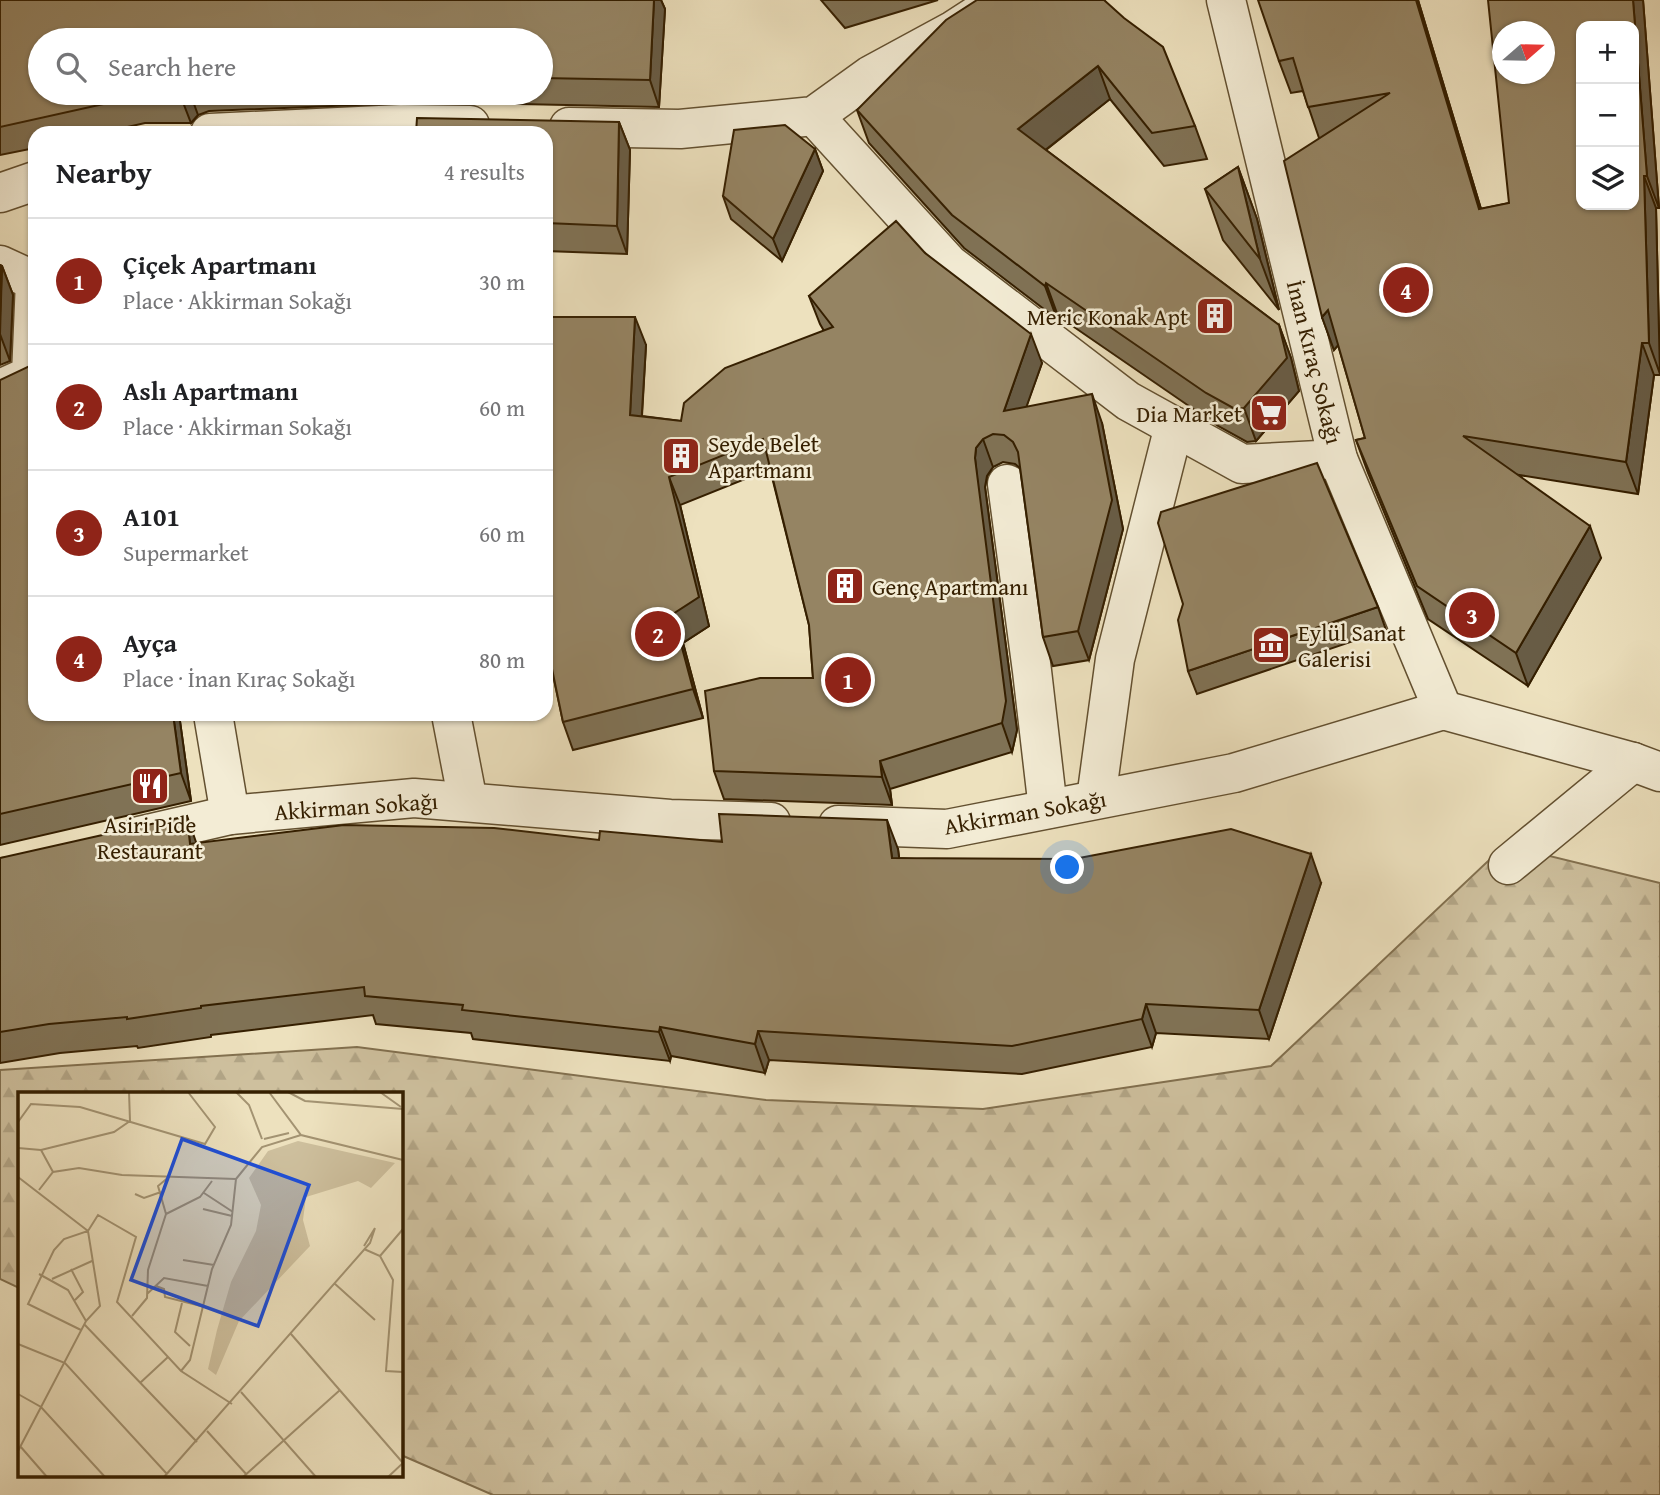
<!DOCTYPE html>
<meta charset="utf-8">
<style>
body{margin:0;font-family:"Gentium Book Plus",serif;background:#f2f2f2;color:#202124}
.controls{position:absolute;right:21px;top:21px;display:grid;overflow:hidden;border-radius:14px;box-shadow:0 2px 5px #0004}
.controls button{width:63px;height:63px;display:grid;place-items:center;padding:0;border:0;border-bottom:2px solid #e0e0e0;background:#fff;color:#202124;font:35px sans-serif}
.compass{position:absolute;left:1492px;top:21px;width:63px;height:63px;border-radius:50%;background:#fff;box-shadow:0 2px 5px #0004;rotate:70deg}
.you{position:absolute;left:1068px;top:868px;width:24px;height:24px;margin:-18px;border:5px solid #fff;border-radius:50%;background:#1a73e8;box-shadow:0 0 0 10px #1a73e833}
.badge{display:grid;place-items:center;width:46px;height:46px;border-radius:50%;background:#8f2418;color:#fff;font-size:23px;font-weight:700}
.pin{position:absolute;translate:-50% -50%;border:4px solid #fff;box-shadow:0 2px 7px #0006}
.list{margin:0;padding:0;list-style:none}
h2{display:flex;justify-content:space-between;align-items:center;height:91px;margin:0;padding:0 28px;font-size:30px}
h2 small{font-size:23px;font-weight:400;color:#757577}
.list li{display:grid;grid-template-columns:46px 1fr auto;gap:21px;align-items:center;box-sizing:border-box;height:126px;padding:0 28px;border-top:2px solid #e0e0e0}
.list b{display:block;font-size:26px;white-space:nowrap}
.list p{margin:0;font-size:23px;white-space:nowrap;color:#757577}
.list em{font-size:23px;font-style:normal;color:#757577}
.icon{flex:none;width:38px;height:38px;fill:none;stroke:currentColor;stroke-width:2;stroke-linecap:round;stroke-linejoin:round}
.map{position:relative;flex:none;width:1660px;height:1495px;overflow:hidden}
.search{position:absolute;background:#fff;box-shadow:0 2px 5px #0004;left:28px;top:28px;width:525px;height:77px;display:flex;align-items:center;gap:18px;box-sizing:border-box;padding:0 24px;border-radius:38px;color:#757577;font-size:26px}
.panel{position:absolute;background:#fff;box-shadow:0 2px 5px #0004;left:28px;top:126px;width:525px;height:595px;border-radius:21px}
.map>svg:first-child{display:block}
</style>
<div class="map">
<svg width="1660" height="1495" viewBox="0 0 1660 1495">
<defs>
<pattern id="forest-firs" width="22" height="20" patternUnits="userSpaceOnUse" patternTransform="scale(1.75)"><rect width="22" height="20" fill="#cec09e"/><path d="M5 1l3.5 6h-7zM16 11l3.5 6h-7z" fill="#b2a586"/></pattern>
</defs>
<rect width="100%" height="100%" fill="#ede1be"/>
<filter id="stains"><feTurbulence type="fractalNoise" baseFrequency=".00286" numOctaves="4"/><feColorMatrix values="0 0 0 0 .2 0 0 0 0 .09 0 0 0 0 .02 0 0 0 .5 -.17"/></filter>
<radialGradient id="worn" r=".72"><stop offset=".6" stop-color="#630" stop-opacity="0"/><stop offset="1" stop-color="#630" stop-opacity=".3"/></radialGradient>
<path fill="url(#forest-firs)" stroke="#82704f" stroke-width="2" d="M1505 845 1660 883V1495H493L401 1455V1094H19V1288L0 1279V1070L357 1047 766 1100 983 1109 1271 1066Z"/>
<g fill="none" stroke-linecap="round" stroke-linejoin="round">
<defs>
<g id="minor">
<path d="M1226 0 1338 459 1443 710"/>
<path d="M814 116 949 264 1128 401 1242 464 1338 459"/>
<path d="M569 127 680 129 814 116 871 75 954 30 1000 0"/>
<path d="M210 133 401 124 470 125"/>
<path d="M0 193 35 181"/>
<path d="M0 265 35 281"/>
<path d="M0 389 31 375 35 281"/>
<path d="M1007 484 1032 671 1048 809"/>
<path d="M213 714 230 815"/>
<path d="M451 714 468 802"/>
<path d="M1096 799 1115 659 1174 426"/>
<path d="M838 825 947 829 1234 773 1443 710 1633 762 1660 772"/>
<path d="M139 836 230 815 414 798 670 819 771 822"/>
<path d="M1508 865 1633 762"/>
</g>
</defs>
<use href="#minor" stroke="#635030" stroke-width="41"/>
<use href="#minor" stroke="#f3ecd5" stroke-width="38"/>
</g>
<g fill="#807255" stroke="#351f00" stroke-width="2" fill-rule="evenodd">
<path d="M0 0H661L665 9 659 107 428 102 209 111 198 115 191 123H145L101 133H35V148L0 155ZM541 40V93H40Z"/>
<path d="M821 0H938L845 28Z"/>
<path d="M1104 0 1195 126 1207 159 1164 166 1110 99 1046 150 1279 325 1291 358 1299 391 1256 441 1247 442 1218 426 1058 316 1057 319 964 248 869 143 857 110Z"/>
<path d="M1418 0 1481 209 1509 203 1643 0 1659 208H1656L1660 375H1654L1638 494 1519 475 1601 558 1528 686 1428 619 1368 473 1356 440 1365 438 1338 345 1334 350 1322 317 1319 138 1303 91 1291 93 1279 61Z"/>
<path d="M619 122 630 150 627 254 546 251V133Z"/>
<path d="M815 149 823 171 782 261 731 219 723 196Z"/>
<path d="M1238 167 1257 219 1279 310 1223 240 1205 189Z"/>
<path d="M925 253 1042 363 1026 407 1102 423 1123 529 1089 660 1053 666 1043 637 1020 468 1015 464 1003 462 993 467 987 476 985 487 1017 730 1012 752 890 789 892 805 724 799 714 771 813 678 809 625 770 469 680 505 709 626 683 643 703 718 573 750 563 722 550 661 546 662V317L646 345 642 416 681 421 824 331 820 324 809 296Z"/>
<path d="M0 265 2 266 13 295 10 361 0 365Z"/>
<path d="M0 380 35 714H179L191 801 0 845Z"/>
<path d="M1378 607 1386 630 1197 694 1188 671Z"/>
<path d="M599 840 722 842 898 849 899 858 1321 883 1269 1039 1156 1033 1152 1047 1022 1074 769 1060 765 1073 671 1056 670 1061 473 1039 471 1033 376 1024 373 1015 211 1035V1037L138 1048 137 1046 60 1053 0 1063V858L196 843Z"/>
</g>
<g fill="#685c45" stroke="#351f00" stroke-width="2">
<path d="M654 0H661L665 9 659 107 650 80Z"/>
<path d="M1416 0H1418L1491 242 1479 209Z"/>
<path d="M1633 0H1643L1659 208 1647 176Z"/>
<path d="M1098 66 1110 99 1030 162 1018 129Z"/>
<path d="M185 93H190L198 115 191 123 181 97Z"/>
<path d="M619 122 630 150 627 254 617 226Z"/>
<path d="M815 149 823 171 782 261 773 239Z"/>
<path d="M1238 167 1257 219 1279 310 1260 259Z"/>
<path d="M1644 176 1656 208 1660 374 1649 343Z"/>
<path d="M2 266 13 295 10 361 0 334Z"/>
<path d="M1046 283 1058 316 1057 319 1045 286Z"/>
<path d="M1328 310 1340 343 1334 350 1322 317Z"/>
<path d="M635 317 646 345 640 444 630 415Z"/>
<path d="M1279 325 1291 358 1299 391 1256 441 1244 408Z"/>
<path d="M1031 334 1042 363 1015 439 1004 411Z"/>
<path d="M1642 343 1654 375 1638 494 1626 462Z"/>
<path d="M1092 394 1102 423 1123 529 1089 660 1078 631Z"/>
<path d="M983 439 993 467 987 476 985 487 1017 730 1012 752 1002 723 975 458 976 448Z"/>
<path d="M669 477 680 505 709 626 683 643 703 718 693 689 673 614Z"/>
<path d="M1590 526 1601 558 1528 686 1516 653Z"/>
<path d="M173 714H179L191 801 181 773Z"/>
<path d="M880 761 890 789 892 805 882 777Z"/>
<path d="M187 816 197 845 190 844Z"/>
<path d="M887 820 898 849 903 887 892 858Z"/>
<path d="M1311 854 1321 883 1269 1039 1259 1010Z"/>
<path d="M1146 1004 1156 1033 1152 1047 1142 1019Z"/>
<path d="M660 1027 671 1056 670 1061 659 1032Z"/>
<path d="M758 1031 769 1060 765 1073 755 1044Z"/>
</g>
<g fill="#958463" stroke="#351f00" stroke-width="2" fill-rule="evenodd">
<path d="M0 0H654L650 80 541 78V40H40V93H185L181 97H135L0 127Z"/>
<path d="M977 0H1104L1124 18 1163 47 1195 126 1152 133 1098 66 1018 129 1279 325 1287 358 1244 408 1235 409 1206 393 1046 283 1045 286 952 215 857 110 946 20Z"/>
<path d="M1258 0H1416L1479 209 1509 203 1488 0H1633L1647 176H1644L1649 343H1642L1626 462 1463 436 1590 526 1516 653 1417 586 1356 440 1365 438 1328 310 1322 317 1284 161 1390 93 1308 107 1293 58 1279 61ZM1581 26H1634V205H1581ZM1502 32H1544V74H1502Z"/>
<path d="M417 118 619 122 617 226 546 223V133H416Z"/>
<path d="M785 125 815 149 773 239 723 196 734 130Z"/>
<path d="M1238 167 1260 259 1205 189Z"/>
<path d="M896 221 925 253 1031 334 1004 411 1092 394 1112 500 1078 631 1043 637 1018 452 1013 442 1004 435 993 434 983 439 976 448 975 458 1006 701 1002 723 880 761 882 777 714 771 705 691 760 678H813L809 625 763 439 669 477 699 597 673 614 693 689 563 722 546 640V317H635L630 415 681 421 684 403 725 368 833 327 809 296Z"/>
<path d="M0 265 2 266 0 315Z"/>
<path d="M35 362V714H173L181 773 0 814V380L30 366Z"/>
<path d="M1317 463 1378 607 1188 671 1178 620 1183 604 1158 523 1161 512Z"/>
<path d="M719 814 887 820 892 858 1074 859 1231 829 1311 854 1259 1010 1146 1004 1142 1019 1012 1046 758 1031 755 1044 660 1027 659 1032 462 1010 463 1005 365 996 364 987 201 1006V1008L127 1019V1017L49 1024 0 1032V858L187 816 190 844 344 825 494 828 599 840 600 831 722 842Z"/>
</g>
<defs>
<symbol id="building-square" viewBox="-11 -11 22 22"><rect x="-9" y="-9" width="18" height="18" rx="4" fill="#8f2418" stroke="#f3ecd5"/><path d="M-4-6H4V6H1V3H-1V6H-4ZM-2.5-4.3h1.7v1.8h-1.7ZM.8-4.3h1.7v1.8H.8ZM-2.5-1h1.7V.8h-1.7ZM.8-1h1.7V.8H.8Z" fill="#fff"/></symbol>
<symbol id="supermarket-square" viewBox="-11 -11 22 22"><rect x="-9" y="-9" width="18" height="18" rx="4" fill="#8f2418" stroke="#f3ecd5"/><path d="M-6-5.5h2.5l.6 2H6L4.5 2H-2.5L-4.4-4H-6ZM-1.5 3.2a1.3 1.3 0 1 0 .1 0ZM3 3.2a1.3 1.3 0 1 0 .1 0Z" fill="#fff"/></symbol>
<symbol id="museum-square" viewBox="-11 -11 22 22"><rect x="-9" y="-9" width="18" height="18" rx="4" fill="#8f2418" stroke="#f3ecd5"/><path d="M0-6L6-3V-2H-6V-3ZM-5-1h2V3h-2ZM-1-1h2V3h-2ZM3-1h2V3H3ZM-6 4H6V6H-6Z" fill="#fff"/></symbol>
<symbol id="restaurant-square" viewBox="-11 -11 22 22"><rect x="-9" y="-9" width="18" height="18" rx="4" fill="#8f2418" stroke="#f3ecd5"/><path d="M-5-6h1v4h1v-4h1v4h1v-4h1v5L-1.5 .5V6h-2V.5L-5-1ZM5-6V6H3V1.5H1.5Q1.5-4 5-6Z" fill="#fff"/></symbol>
</defs>
<g fill-rule="evenodd">
<use href="#building-square" x="1193" y="294" width="44" height="44"/>
<use href="#supermarket-square" x="1247" y="391" width="44" height="44"/>
<use href="#building-square" x="659" y="434" width="44" height="44"/>
<use href="#building-square" x="823" y="564" width="44" height="44"/>
<use href="#museum-square" x="1249" y="623" width="44" height="44"/>
<use href="#restaurant-square" x="128" y="764" width="44" height="44"/>
</g>
<g text-anchor="middle" dominant-baseline="central" stroke-width="5" stroke-linejoin="round" paint-order="stroke">
<g font-size="23" fill="#351f00" stroke="#f3ecd5" text-anchor="start">
<text x="1188" y="316" text-anchor="end">Meric Konak Apt</text>
<text x="1242" y="413" text-anchor="end">Dia Market</text>
<text x="708" y="443">Seyde Belet<tspan x="708" dy="26">Apartmanı</tspan></text>
<text x="872" y="586">Genç Apartmanı</text>
<text x="1298" y="632">Eylül Sanat<tspan x="1298" dy="26">Galerisi</tspan></text>
<text x="150" y="824" text-anchor="middle">Asiri Pide<tspan x="150" dy="26">Restaurant</tspan></text>
</g>
<g font-size="23" fill="#351f00" stroke="#f3ecd5">
<text transform="translate(1315 362) rotate(76)">İnan Kıraç Sokağı</text>
<text transform="translate(356 806) rotate(-4)">Akkirman Sokağı</text>
<text transform="translate(1025 812) rotate(-10)">Akkirman Sokağı</text>
</g>
</g>
<g transform="translate(18 1092)">
<rect width="385" height="385" fill="#ede1be"/>
<path d="M280 49 377 71 353 96 340 89 288 105 285 128 292 154 221 229 198 283 190 277 199 238 213 190 238 139 243 113 231 86 250 59Z" fill="#cec09e"/>
<path fill="none" stroke="#a39372" stroke-width="2" d="M111 0 112 29M218 0 231 13 244 47M251 0 283 43 385 68M270 0 287 9 385 17M362 0 383 15M0 30 13 12 62 15 187 52 197 35 170 0M246 47 271 41M0 56 23 58 96 40 112 29M23 58 35 80M0 85 70 139 82 214 68 229 0 359M21 98 35 80 61 76 104 83 218 87M186 101 215 120M117 102 126 106 143 100M185 117 214 124M148 122 182 105 194 89M346 154 357 136M346 157 362 164 375 188 368 279 385 280M362 164 385 137M165 168 196 173M53 177 65 200 57 208M21 182 50 198 68 229M34 187 74 169M316 191 357 228M138 194 146 197 147 205 187 215M129 202 146 186 190 194M164 211 157 240 172 254M114 224 129 206 130 178 148 122 140 94 152 84M66 232 179 350M63 238 10 212 36 158 46 147 70 139 80 123 118 145 99 210 163 279 214 312M273 242 385 371 370 385M0 252 47 271 149 382M163 279 172 268 194 177 213 133 218 87 244 55 283 43M122 291 150 265M223 300 298 385M0 302 23 315 87 385M189 339 229 383M2 354 29 385M146 385 352 151 357 136M225 385 322 298"/>
<path fill="#1d4ed8" fill-opacity="0.15" stroke="#1d4ed8" stroke-width="3.5" d="M164 47 291 93 240 234 113 188Z"/>
<rect width="385" height="385" fill="none" stroke="#351f00" stroke-width="3.5"/>
</g>
<rect width="100%" height="100%" filter="url(#stains)"/>
<rect width="100%" height="100%" fill="url(#worn)"/>
</svg>
<div class="controls">
<button>+</button>
<button>−</button>
<button><svg class="icon" aria-label="layers" viewBox="0 0 24 24"><path d="M12 4l9 5-9 5-9-5zM3 14l9 5 9-5"/></svg></button>
</div>
<svg class="compass" viewBox="-18 -18 36 36"><path d="M0-13l5 13h-10z" fill="#e53935"/><path d="M0 13l5-13h-10z" fill="#757577"/></svg>
<div class="you"></div>
<div class="pin badge" style="left:848px;top:680px">1</div>
<div class="pin badge" style="left:658px;top:634px">2</div>
<div class="pin badge" style="left:1472px;top:615px">3</div>
<div class="pin badge" style="left:1406px;top:290px">4</div>
<div class="search"><svg class="icon" aria-label="search" viewBox="0 0 24 24"><circle cx="10" cy="10" r="6"/><path d="M15 15l6 6"/></svg>Search here</div>
<section class="panel">
<h2>Nearby<small>4 results</small></h2>
<ul class="list">
<li><span class="badge">1</span><div><b>Çiçek Apartmanı</b><p>Place · Akkirman Sokağı</p></div><em>30 m</em></li>
<li><span class="badge">2</span><div><b>Aslı Apartmanı</b><p>Place · Akkirman Sokağı</p></div><em>60 m</em></li>
<li><span class="badge">3</span><div><b>A101</b><p>Supermarket</p></div><em>60 m</em></li>
<li><span class="badge">4</span><div><b>Ayça</b><p>Place · İnan Kıraç Sokağı</p></div><em>80 m</em></li>
</ul>
</section>
</div>
